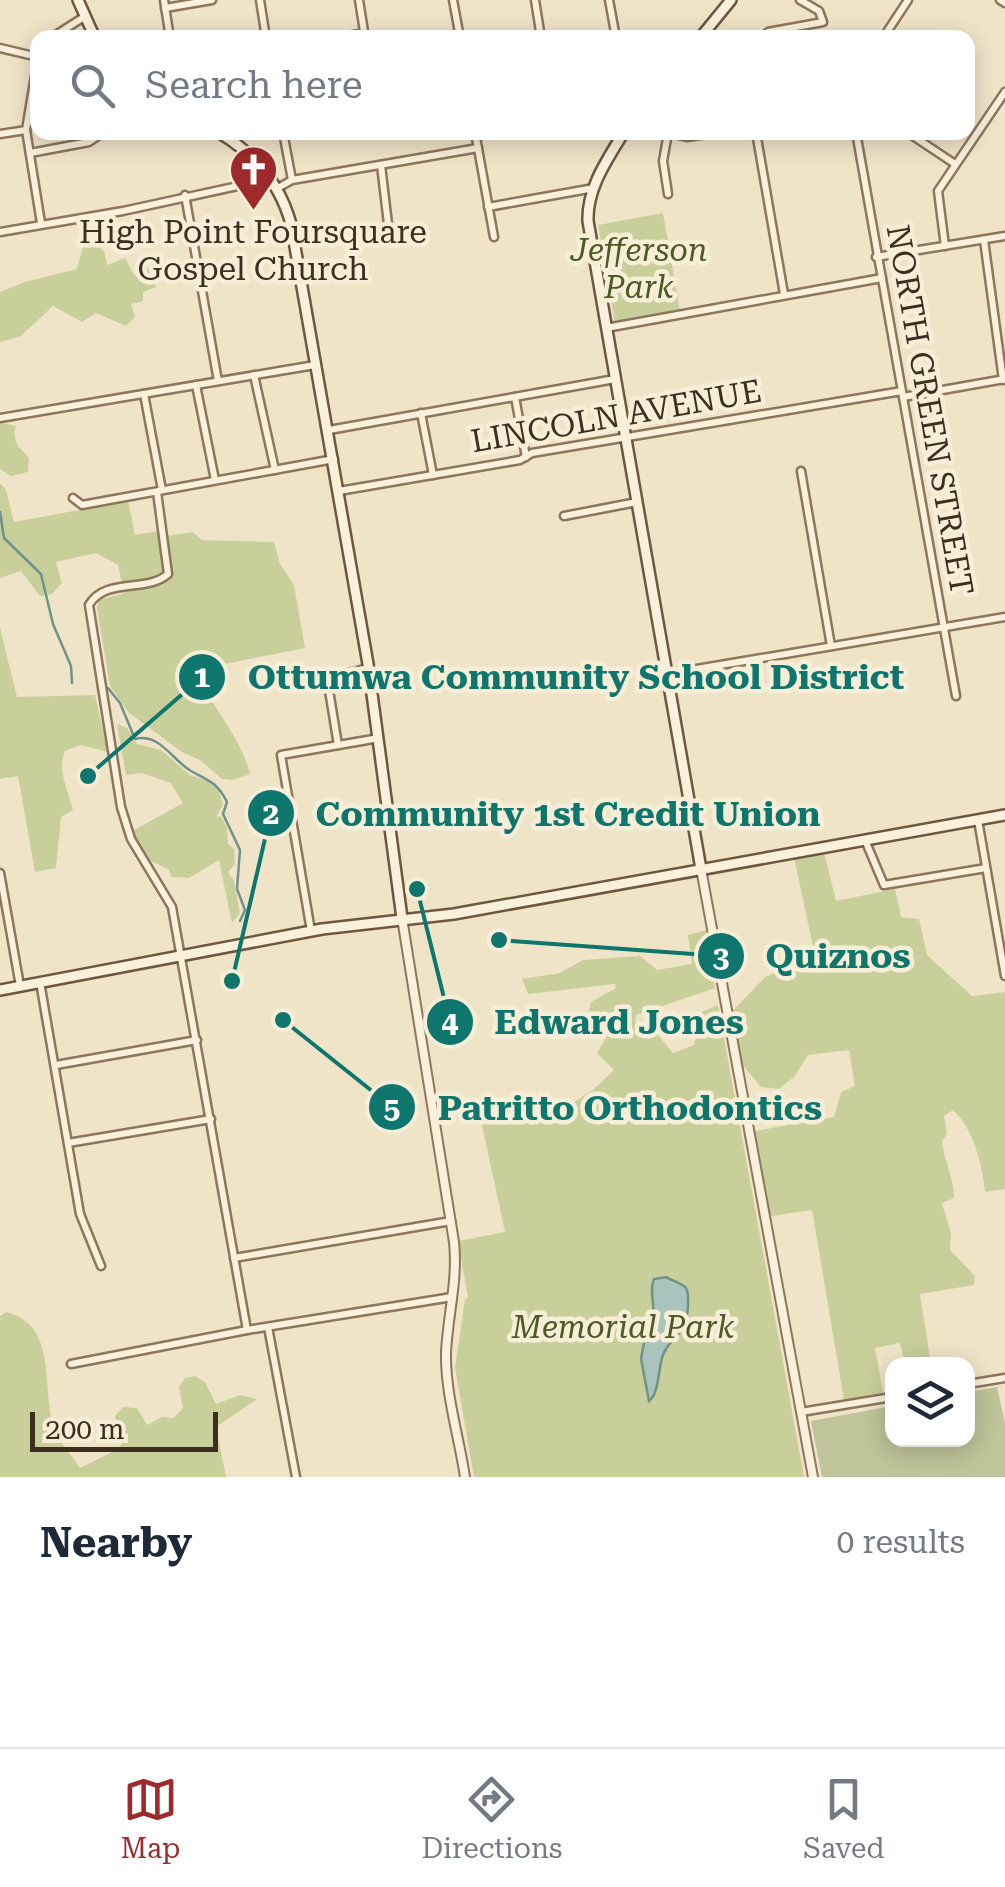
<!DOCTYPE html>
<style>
body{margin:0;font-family:"Roboto Serif",serif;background:#f6f6f7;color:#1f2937}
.controls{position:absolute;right:30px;bottom:30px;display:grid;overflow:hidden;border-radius:20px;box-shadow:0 5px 25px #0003}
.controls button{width:90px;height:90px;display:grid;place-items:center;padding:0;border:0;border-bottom:2px solid #e0e1e3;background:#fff;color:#1f2937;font:50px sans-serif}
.scale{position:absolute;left:30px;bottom:25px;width:188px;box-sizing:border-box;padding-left:10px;border:5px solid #3d2e20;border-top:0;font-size:28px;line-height:35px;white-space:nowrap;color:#3d2e20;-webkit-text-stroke:8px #f7eed8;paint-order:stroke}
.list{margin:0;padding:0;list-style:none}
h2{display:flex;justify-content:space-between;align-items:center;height:130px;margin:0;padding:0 40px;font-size:42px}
h2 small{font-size:32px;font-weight:400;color:#747a83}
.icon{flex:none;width:55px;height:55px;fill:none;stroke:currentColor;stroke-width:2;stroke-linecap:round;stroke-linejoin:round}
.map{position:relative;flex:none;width:1005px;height:1477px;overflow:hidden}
.search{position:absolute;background:#fff;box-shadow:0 5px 25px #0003;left:30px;right:30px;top:30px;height:110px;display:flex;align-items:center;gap:25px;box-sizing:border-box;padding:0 35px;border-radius:20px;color:#747a83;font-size:38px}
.sheet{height:270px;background:#fff}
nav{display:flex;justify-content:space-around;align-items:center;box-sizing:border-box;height:140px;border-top:2px solid #e0e1e3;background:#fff;font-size:28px;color:#747a83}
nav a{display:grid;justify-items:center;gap:5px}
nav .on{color:#9e2a2b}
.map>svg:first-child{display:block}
</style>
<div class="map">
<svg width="1005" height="1477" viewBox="0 0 1005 1477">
<rect width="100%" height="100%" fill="#f0e4c8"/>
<g fill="#c9cf9b">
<path d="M663 213 680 311 615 323 598 225Z"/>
<path d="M92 241 104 251 107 265 125 258 134 275 150 267 156 287 143 292V301L131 304 135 317 126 326 96 313 82 322 53 306 21 336 0 342V292L25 282 77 269 84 242Z"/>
<path d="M0 413 3 423 16 426C11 441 20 448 29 458L28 472 11 476 0 469Z"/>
<path d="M0 483 6 490 14 522 128 501 135 535 159 531 161 537 193 532 202 540 274 542 280 564 294 585 305 648 194 670C210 704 241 737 250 774L233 780 222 779 200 760 182 752 129 713 110 686 97 608 99 600 124 593 118 565 96 553 56 562 62 583 52 594 40 596 21 571 0 578Z"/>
<path d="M0 628 17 697 95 695 108 752 81 745 65 751C57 772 68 789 73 810L61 817 56 868 35 872 18 776 0 779Z"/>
<path d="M117 724 127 728 137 744 161 750 190 775 208 781 219 791 223 805 216 817 221 816 227 828 228 844 234 849 235 864 228 872 234 881 240 913 232 923 219 860 189 878 172 877 169 870 141 856 129 833 183 803 171 783 142 773 126 775Z"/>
<path d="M823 848 836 901 895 889 901 917 919 919 927 955 972 996 1005 992V1189L985 1192C982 1164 974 1130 953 1110L944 1116 947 1134 942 1141C944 1162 954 1177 954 1198L942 1203 951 1234 950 1250 975 1276 974 1285 920 1294 931 1364H905L900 1343 875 1348 884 1398 845 1406 812 1210 765 1217 750 1132 834 1117 841 1092 855 1086 849 1050 808 1055 795 1076 779 1089 761 1087 737 1058 729 1015 765 977 815 956 793 853Z"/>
<path d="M706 930 715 988 636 1015 635 1025 658 1035 673 1053 694 1045 702 1012 718 1005 804 1477H474L455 1368 465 1299 468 1298 458 1241 505 1232 482 1125 531 1116 538 1108 574 1102 593 1090 614 1070 597 1053 607 1036 589 1011 591 1002 616 988 615 984 528 994 522 979 560 973 583 960 640 956 657 970 692 964 688 935Z"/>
<path d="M6 1312C62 1326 38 1395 57 1435 63 1446 73 1457 80 1468L116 1450 126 1439 119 1432 115 1416 123 1407 137 1408 147 1425 162 1417 174 1418 183 1408 179 1387 185 1378 195 1376 205 1382 216 1404 240 1395 257 1399 216 1427 226 1477H0V1316Z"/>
</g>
<path fill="#bfc49a" d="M997 1387 1005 1423V1477H822L811 1421 892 1406V1440H968V1392Z"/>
<path fill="#a9c4bc" stroke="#6f938a" stroke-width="2.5" d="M666 1277C672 1281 682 1283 686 1288 690 1295 688 1317 684 1326 678 1338 666 1343 662 1358 658 1372 659 1393 649 1401L641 1359 647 1325 652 1322C657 1306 648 1293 654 1279Z"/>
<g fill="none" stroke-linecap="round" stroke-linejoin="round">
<g stroke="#6f938a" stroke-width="2.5">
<path d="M0 512 4 538 41 574 53 624 71 666 72 683"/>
<path d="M108 688 120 703 135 739C159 732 172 760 191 771 209 781 217 782 227 802L223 814 240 850 237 889 245 910 240 921"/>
</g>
<defs>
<g id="minor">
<path d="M164 0 170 38"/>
<path d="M260 0 266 38"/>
<path d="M359 0 365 38"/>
<path d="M453 0 460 38"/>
<path d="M535 0 541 38"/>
<path d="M609 0 616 38"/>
<path d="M1000 0 1005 3"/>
<path d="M165 8 212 0"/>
<path d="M51 38 84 17"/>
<path d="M338 38 364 33"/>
<path d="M763 38 768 32 823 22 819 11 800 0"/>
<path d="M883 38 908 0"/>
<path d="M0 48 38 57"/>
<path d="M38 58 26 130 41 223"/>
<path d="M283 132 292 180"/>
<path d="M475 132 494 237"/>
<path d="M756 132 784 294"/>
<path d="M856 132 956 696"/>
<path d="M907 132 955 164"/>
<path d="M668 133 663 161 668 194"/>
<path d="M669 133 687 137 719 132"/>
<path d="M0 134 26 130"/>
<path d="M30 153 89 142 98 136"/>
<path d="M381 165 390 241"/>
<path d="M276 189 292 180 478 148"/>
<path d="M185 195 218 381"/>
<path d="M488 207 594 188"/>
<path d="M0 232 123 211 270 179"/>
<path d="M984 240 1003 380"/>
<path d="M945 246 938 191 1005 92"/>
<path d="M876 257 1005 236"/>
<path d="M606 328 882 278"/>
<path d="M254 375 275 470"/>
<path d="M196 385 215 480"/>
<path d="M144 394 162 490"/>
<path d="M515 397 526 457"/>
<path d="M903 397 1005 379"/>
<path d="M421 413 433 475"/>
<path d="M0 418 315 365"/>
<path d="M329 430 615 379"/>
<path d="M801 471 831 646"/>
<path d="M339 491 520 460 532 453 902 391"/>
<path d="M157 492 168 574C147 593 105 577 89 605L121 807 131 839 172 907 247 1330"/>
<path d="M73 498 82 505 334 459"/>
<path d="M564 516 637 502"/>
<path d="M667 674 1005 617"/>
<path d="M338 745 327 678 369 668"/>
<path d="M978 820 1005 976"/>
<path d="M865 840 884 885 986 868"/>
<path d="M0 873 20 986"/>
<path d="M311 931 281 755 379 738"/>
<path d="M40 982 80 1214 101 1266"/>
<path d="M56 1065 197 1040"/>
<path d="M68 1143 211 1119"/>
<path d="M234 1258 451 1221"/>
<path d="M268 1327 296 1477"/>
<path d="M71 1364 247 1330 452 1297"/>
<path d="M968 1384 1005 1378"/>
<path d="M801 1412 892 1397"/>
</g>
<g id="tertiary">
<path d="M701 869 813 1477"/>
<path d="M402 918 454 1242C458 1280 448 1314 446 1352 445 1392 459 1437 465 1477"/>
</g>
<g id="secondary">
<path d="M78 0 95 38"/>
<path d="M700 38 731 0"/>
<path d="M218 132C254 153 280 184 291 224L368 664 402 918"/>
<path d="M624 132C607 160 587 188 588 221L701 869"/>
<path d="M0 990 322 929 454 914 1005 815"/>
</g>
</defs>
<use href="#minor" stroke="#8d765c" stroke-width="11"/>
<use href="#tertiary" stroke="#8d765c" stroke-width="12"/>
<use href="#secondary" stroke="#6f573f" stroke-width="14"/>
<use href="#minor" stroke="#faf1dc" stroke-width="6"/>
<use href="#tertiary" stroke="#faf1dc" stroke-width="8"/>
<use href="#secondary" stroke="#faf1dc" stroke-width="9"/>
</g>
<defs>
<symbol id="church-pin" viewBox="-11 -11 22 30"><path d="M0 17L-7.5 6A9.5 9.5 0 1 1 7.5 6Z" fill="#9e2a2b" stroke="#f7eed8"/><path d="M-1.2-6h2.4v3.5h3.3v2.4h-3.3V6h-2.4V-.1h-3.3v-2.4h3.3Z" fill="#fff"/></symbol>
</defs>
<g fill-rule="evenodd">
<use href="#church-pin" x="226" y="142" width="55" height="75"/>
</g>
<g text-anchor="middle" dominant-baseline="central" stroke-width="9" stroke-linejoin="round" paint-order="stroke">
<g font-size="32" fill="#3d2e20" stroke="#f7eed8">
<text x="253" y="232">High Point Foursquare<tspan x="253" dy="37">Gospel Church</tspan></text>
</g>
<g font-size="32" font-style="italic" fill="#4d5a26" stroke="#f7eed8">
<text x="639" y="250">Jefferson<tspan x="639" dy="37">Park</tspan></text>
<text x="623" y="1327">Memorial Park</text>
</g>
<g font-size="32" fill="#3d2e20" stroke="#f7eed8">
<text transform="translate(930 410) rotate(80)">NORTH GREEN STREET</text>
<text transform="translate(616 416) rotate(-10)">LINCOLN AVENUE</text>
</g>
</g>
<path fill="none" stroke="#0f766e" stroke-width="4" d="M88 776L202 677M232 981L271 813M499 940L721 956M417 889L450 1022M283 1020L392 1107"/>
<g fill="#0f766e" stroke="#f7eed8" stroke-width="4">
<circle cx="88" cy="776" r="10"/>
<circle cx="232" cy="981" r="10"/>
<circle cx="499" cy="940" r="10"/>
<circle cx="417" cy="889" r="10"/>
<circle cx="283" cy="1020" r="10"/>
<circle cx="202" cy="677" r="25"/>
<circle cx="271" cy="813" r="25"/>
<circle cx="721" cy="956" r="25"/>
<circle cx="450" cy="1022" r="25"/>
<circle cx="392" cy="1107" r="25"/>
</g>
<g font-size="30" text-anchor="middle" font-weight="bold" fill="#fff">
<text x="202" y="687">1</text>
<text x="271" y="824">2</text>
<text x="721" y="967">3</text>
<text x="450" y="1033">4</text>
<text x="392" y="1118">5</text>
</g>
<g font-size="35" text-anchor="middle" font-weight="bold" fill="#0f766e" stroke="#f7eed8" stroke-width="9" stroke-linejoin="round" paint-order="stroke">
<text x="576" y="689">Ottumwa Community School District</text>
<text x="568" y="826">Community 1st Credit Union</text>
<text x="838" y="968">Quiznos</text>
<text x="619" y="1034">Edward Jones</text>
<text x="630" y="1120">Patritto Orthodontics</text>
</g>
</svg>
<div class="controls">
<button><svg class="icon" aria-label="layers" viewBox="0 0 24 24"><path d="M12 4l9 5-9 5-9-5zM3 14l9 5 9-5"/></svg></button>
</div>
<div class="scale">200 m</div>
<div class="search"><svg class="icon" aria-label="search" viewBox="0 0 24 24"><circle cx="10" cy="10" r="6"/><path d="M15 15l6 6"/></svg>Search here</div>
</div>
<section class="sheet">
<h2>Nearby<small>0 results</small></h2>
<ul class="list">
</ul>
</section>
<nav>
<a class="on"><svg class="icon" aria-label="map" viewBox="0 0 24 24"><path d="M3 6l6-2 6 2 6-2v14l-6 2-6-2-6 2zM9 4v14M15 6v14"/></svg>Map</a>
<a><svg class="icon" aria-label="directions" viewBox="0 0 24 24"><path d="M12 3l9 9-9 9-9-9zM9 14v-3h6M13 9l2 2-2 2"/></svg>Directions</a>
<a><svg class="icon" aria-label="saved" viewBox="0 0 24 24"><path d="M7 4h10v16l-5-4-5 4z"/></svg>Saved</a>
</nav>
